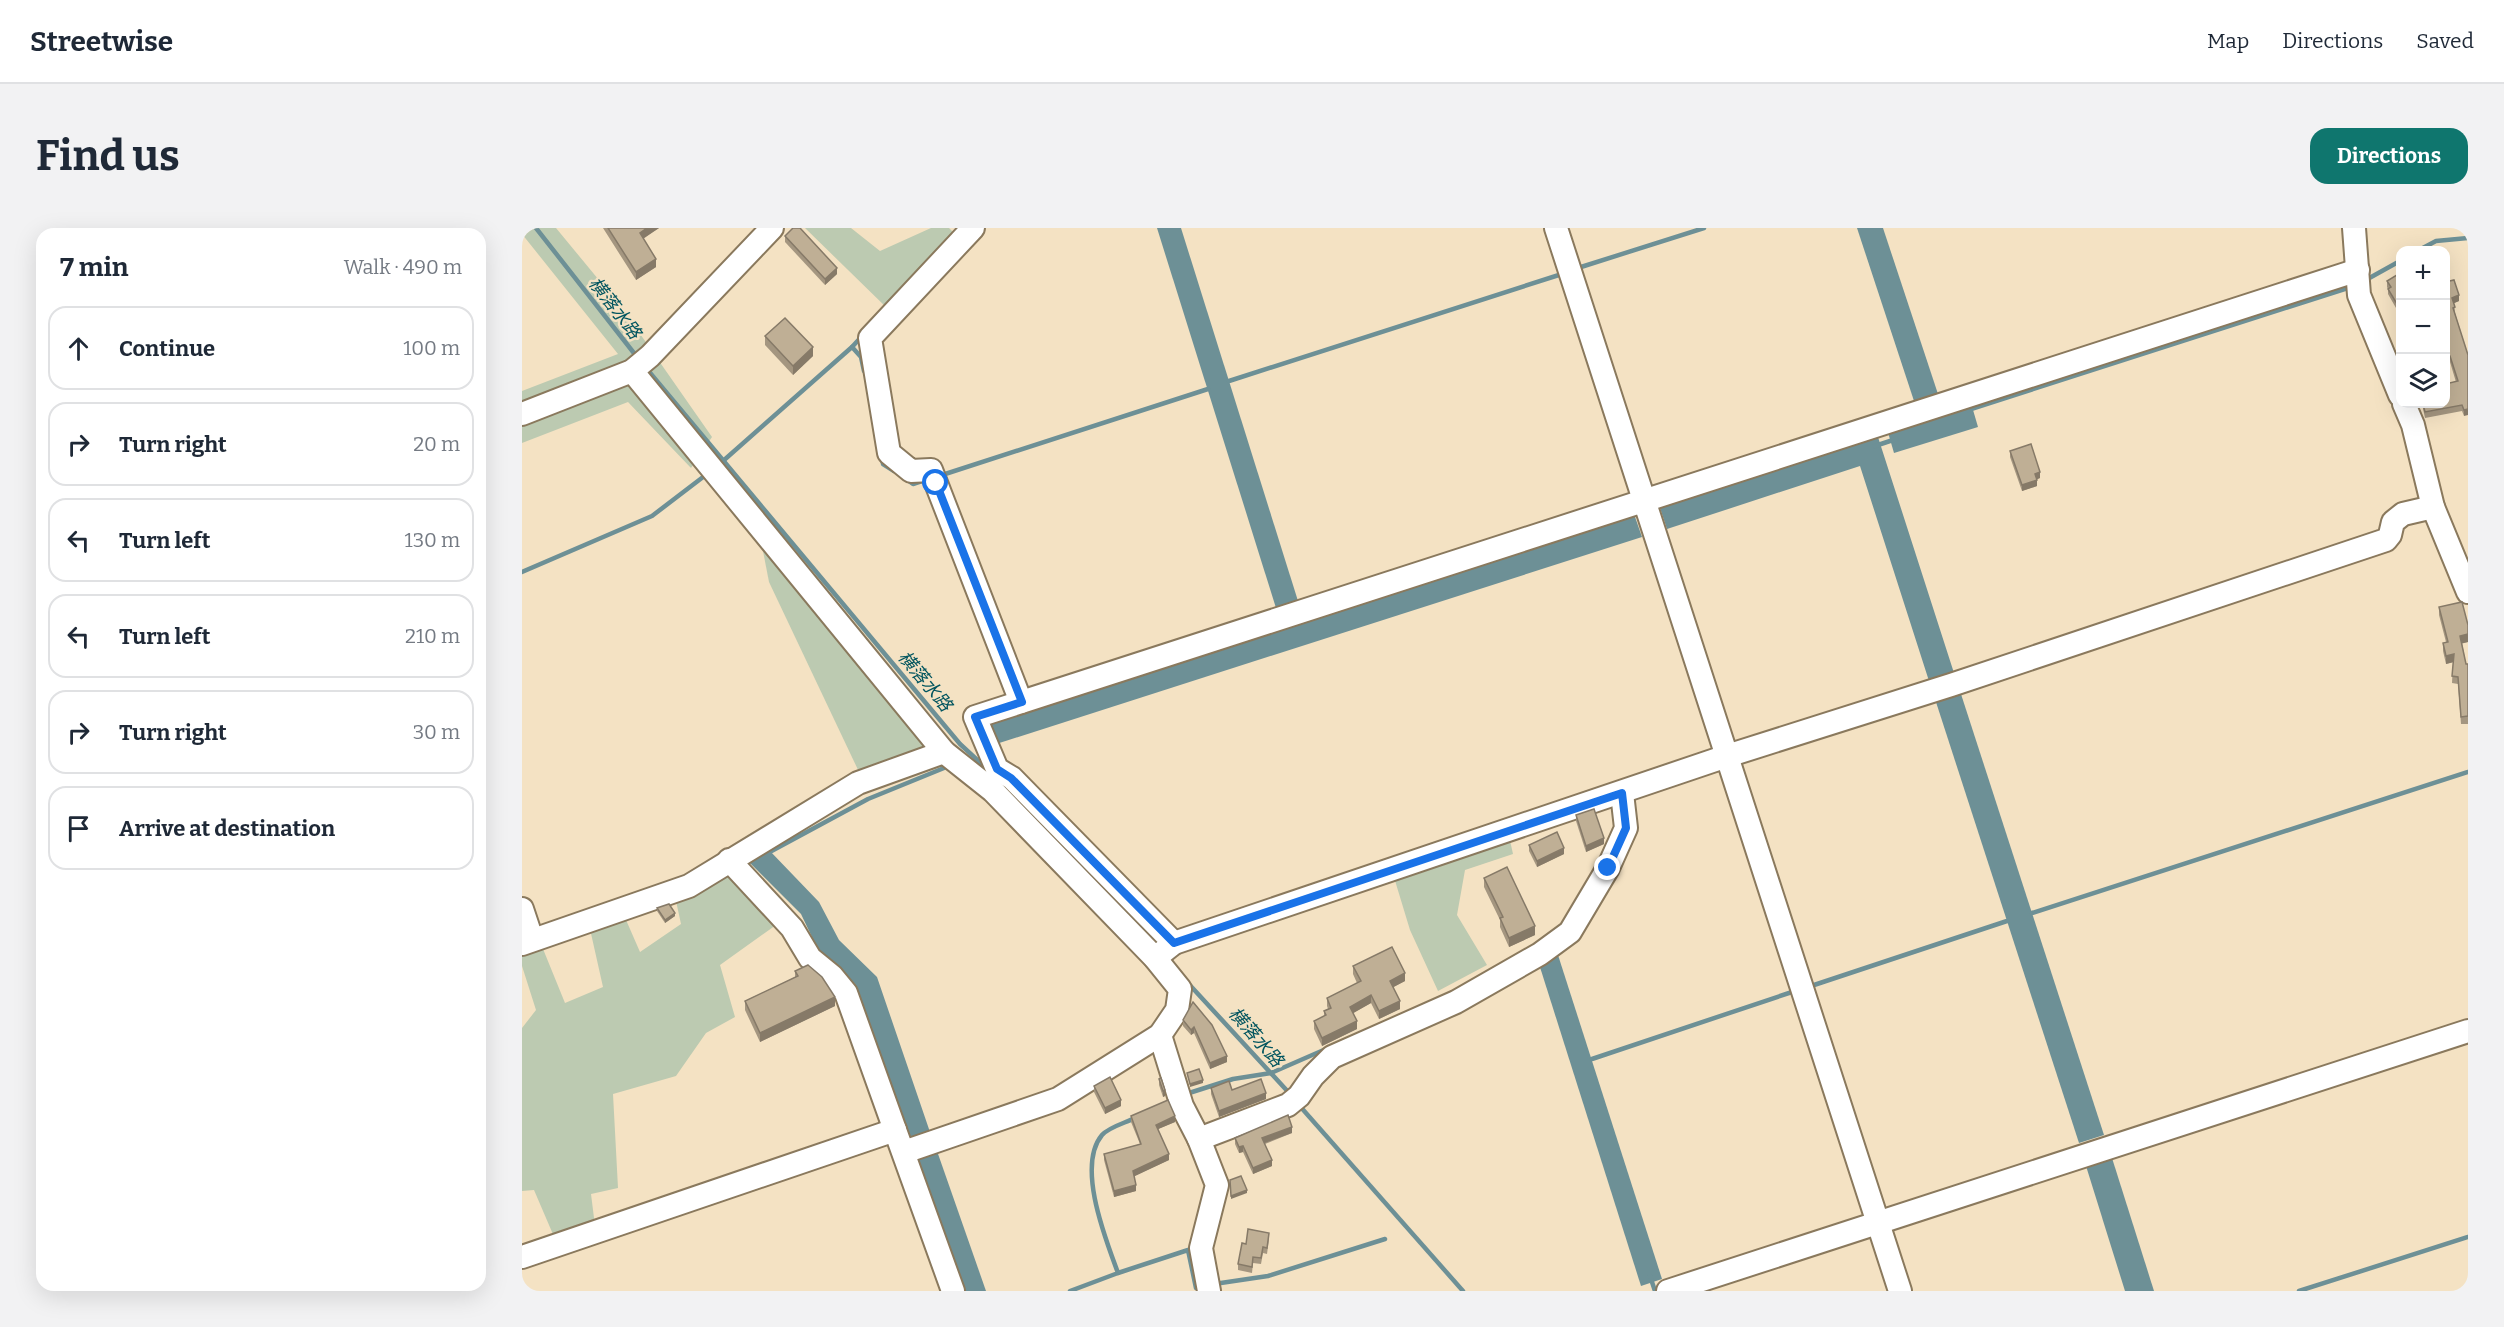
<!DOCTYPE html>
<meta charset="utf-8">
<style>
body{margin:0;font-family:Bitter,"Noto Sans JP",serif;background:#f2f2f3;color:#1f2937}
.controls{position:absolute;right:18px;top:18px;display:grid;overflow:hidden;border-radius:12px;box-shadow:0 6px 24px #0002}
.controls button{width:54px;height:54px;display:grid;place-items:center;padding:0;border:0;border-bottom:2px solid #e0e1e3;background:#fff;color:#1f2937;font:30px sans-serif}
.stop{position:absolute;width:18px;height:18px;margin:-14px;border:4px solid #1a73e8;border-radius:50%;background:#fff}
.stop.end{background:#1a73e8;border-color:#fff;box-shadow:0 2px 6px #0008}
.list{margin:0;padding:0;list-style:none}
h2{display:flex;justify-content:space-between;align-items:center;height:78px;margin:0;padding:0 24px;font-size:26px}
h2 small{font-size:20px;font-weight:400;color:#747a83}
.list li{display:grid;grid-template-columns:39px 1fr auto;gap:18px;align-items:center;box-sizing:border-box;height:84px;margin:0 12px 12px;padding:0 12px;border:2px solid #e0e1e3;border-radius:18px}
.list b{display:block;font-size:22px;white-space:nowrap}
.list em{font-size:20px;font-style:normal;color:#747a83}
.icon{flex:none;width:33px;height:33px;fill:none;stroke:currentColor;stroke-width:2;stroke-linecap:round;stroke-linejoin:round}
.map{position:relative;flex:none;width:1946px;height:1063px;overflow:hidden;border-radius:18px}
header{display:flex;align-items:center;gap:36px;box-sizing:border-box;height:84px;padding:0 30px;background:#fff;border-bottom:2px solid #e0e1e3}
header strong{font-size:28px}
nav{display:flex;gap:33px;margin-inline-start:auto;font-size:21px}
.intro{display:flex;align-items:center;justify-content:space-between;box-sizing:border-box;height:144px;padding:0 36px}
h1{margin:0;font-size:42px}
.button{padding:15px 27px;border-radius:18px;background:#0f766e;color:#fff;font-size:21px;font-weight:700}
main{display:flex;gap:36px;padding:0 36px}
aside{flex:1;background:#fff;border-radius:18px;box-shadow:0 6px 24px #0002}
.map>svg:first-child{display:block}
</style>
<header>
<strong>Streetwise</strong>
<nav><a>Map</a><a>Directions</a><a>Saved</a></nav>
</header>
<div class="intro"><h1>Find us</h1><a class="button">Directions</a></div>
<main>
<aside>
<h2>7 min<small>Walk · 490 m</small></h2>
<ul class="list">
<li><svg class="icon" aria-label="ahead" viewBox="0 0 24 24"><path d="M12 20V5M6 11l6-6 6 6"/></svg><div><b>Continue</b></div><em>100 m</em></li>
<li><svg class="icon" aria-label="right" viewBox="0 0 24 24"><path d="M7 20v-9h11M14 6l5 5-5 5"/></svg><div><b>Turn right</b></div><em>20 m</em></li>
<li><svg class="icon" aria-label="left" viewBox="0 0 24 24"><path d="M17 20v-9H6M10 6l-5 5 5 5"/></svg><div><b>Turn left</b></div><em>130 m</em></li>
<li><svg class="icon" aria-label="left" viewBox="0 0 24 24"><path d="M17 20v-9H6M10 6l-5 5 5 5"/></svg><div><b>Turn left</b></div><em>210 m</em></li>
<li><svg class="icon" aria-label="right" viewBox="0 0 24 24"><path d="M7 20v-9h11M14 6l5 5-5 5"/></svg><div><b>Turn right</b></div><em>30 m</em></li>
<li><svg class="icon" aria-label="arrive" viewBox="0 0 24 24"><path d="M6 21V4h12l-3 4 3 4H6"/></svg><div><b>Arrive at destination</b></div></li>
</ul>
</aside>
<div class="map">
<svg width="1946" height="1063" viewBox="0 0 1946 1063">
<rect width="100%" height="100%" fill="#f4e2c3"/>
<g fill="#bccab1">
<path d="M0 0H34L100 80 190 209 169 240 106 174 0 215V163L96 126 0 6Z"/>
<path d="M283 0H329L358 23 409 0H427L435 8 367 82Z"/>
<path d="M241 323 261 340 413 521 338 546 247 354Z"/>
<path d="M987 608 991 626 943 642 935 687 965 737 916 763 888 702 871 646Z"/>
<path d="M205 646 254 697 198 737 213 789 184 805 154 848 91 866 96 960 69 966 73 998 33 1011 12 962 0 963V800L14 782 0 738V723L19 716 43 775 81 759 68 701 101 685 118 724 159 696 154 673Z"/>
</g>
<g fill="#6d9096">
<path d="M635 0H659L776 373 754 380Z"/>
<path d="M1335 0H1361L1417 169 1393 176Z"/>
<path d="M1449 175 1456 199 1372 225 1365 201Z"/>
<path d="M1355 206 1432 445 1407 453 1338 238 1145 301 1137 277Z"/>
<path d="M1112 286 1120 309 471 517 463 494Z"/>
<path d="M1438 463 1582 907 1557 915 1413 471Z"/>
<path d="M247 622 297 674 317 712 355 749 409 907 387 914 333 756 298 726 279 686 225 632Z"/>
<path d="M1036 727 1140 1051 1119 1058 1017 736Z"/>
<path d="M415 923 464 1063H440L393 931Z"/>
<path d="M1590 930 1632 1063H1603L1564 938Z"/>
</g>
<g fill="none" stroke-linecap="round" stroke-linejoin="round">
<g stroke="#6d9096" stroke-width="4.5">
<path d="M14 0 115 129"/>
<path d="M1897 22 1914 13 1946 10"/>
<path d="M1059 39 1182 0"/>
<path d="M1842 53 1878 33"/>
<path d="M330 119 341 107"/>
<path d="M124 140 438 516 464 540"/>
<path d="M707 153 1040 46"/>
<path d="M1446 182 1829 59"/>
<path d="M1353 218 1374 211"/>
<path d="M360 230 361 236 372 243"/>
<path d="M201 233 330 119 339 129 342 143"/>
<path d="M417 248 686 161"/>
<path d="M384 251 391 256 403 252"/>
<path d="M0 344 130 288 185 246"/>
<path d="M244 626 346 571 422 540"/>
<path d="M605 683 623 704"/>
<path d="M1510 685 1946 544"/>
<path d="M665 754 769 867"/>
<path d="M1289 758 1485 693"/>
<path d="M1070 831 1273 763"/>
<path d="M664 866 711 851 749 845 804 821"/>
<path d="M776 876 941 1063"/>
<path d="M596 1045 666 1022 674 1060 681 1058"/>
<path d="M1128 1048 1133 1063"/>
<path d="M692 1056 746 1048 863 1011"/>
<path d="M548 1063 596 1045C584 1012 554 938 580 907 587 899 603 895 613 890"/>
<path d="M1777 1063 1946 1009"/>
</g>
<defs>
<g id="minor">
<path d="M451 0 348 110 367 225 389 243 409 242 499 474"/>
<path d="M1034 0 1378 1063"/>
<path d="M1832 0 1837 67 1878 167"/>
<path d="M110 143 422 524 471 563 633 730 658 761 655 782 638 807 536 871 382 924"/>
<path d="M1882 176 1891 197 1911 279 1946 364"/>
<path d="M0 186 110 143 128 128 250 0"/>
<path d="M207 632 270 700 288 730 310 748 324 765 373 902"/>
<path d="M0 681 10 711"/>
<path d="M652 715 490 550 475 541 453 489 1836 42"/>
<path d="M0 716 167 658 336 555 422 524"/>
<path d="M633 730 652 715 1205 528 1429 457 1864 312 1868 307 1871 294 1881 286 1911 279"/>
<path d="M638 807 660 878 677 911 695 957 679 1020 687 1063"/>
<path d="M677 911 766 877 777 868 791 848 810 829 934 774 1018 726 1048 704 1086 640 1104 600 1100 565"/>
<path d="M0 1029 373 902 431 1063"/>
<path d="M1146 1063 1946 803"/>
</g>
</defs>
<use href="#minor" stroke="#8a795d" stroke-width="26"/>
<use href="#minor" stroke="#fff" stroke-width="22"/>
</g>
<g fill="#a49680">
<path d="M81 0H137L121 10 134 39 114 52Z"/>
<path d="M263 8 315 46 303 57 263 14Z"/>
<path d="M1878 45V87L1866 66V61L1865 59V53Z"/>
<path d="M1923 54 1937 73 1932 75 1933 85 1946 127 1942 188 1940 183 1903 190 1900 176H1923L1934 154 1928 134 1923 135Z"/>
<path d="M243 108 291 128 271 147 243 117Z"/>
<path d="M1488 223 1518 250 1515 251V258L1500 263 1488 229Z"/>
<path d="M1917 379 1946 397V414L1940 415 1944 436H1946V496H1939L1936 456 1930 455 1931 434 1924 436 1921 423V415L1924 414 1917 387Z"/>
<path d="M1054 587 1082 616 1064 624 1054 593Z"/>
<path d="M1007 617 1042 626 1015 639 1007 623Z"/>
<path d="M962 650 1013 707 987 719 978 699V692L962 659Z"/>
<path d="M135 680 153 688 143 695 135 683Z"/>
<path d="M831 738 883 753 871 759 878 781 857 791 849 775 831 785 835 801 800 818 792 801V793L802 788V783L806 781 805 778V770L835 755 831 746Z"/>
<path d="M273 743 313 778 238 814 223 782V773L273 749Z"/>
<path d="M661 792 690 797 705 834 688 841 672 805 669 807 661 798Z"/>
<path d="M637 851 643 868 641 869 637 857Z"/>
<path d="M572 858 599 878 583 886 572 864Z"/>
<path d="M689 860 710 862 744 871 697 889 689 866Z"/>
<path d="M609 888 653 894 636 901 647 932 612 948 614 963 592 969 582 932V926L618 916 609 894Z"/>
<path d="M770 905 743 916 750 938 731 946 721 924 717 925 713 916V910Z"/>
<path d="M747 1011 745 1026 741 1025 739 1036 731 1035 730 1045 716 1042V1036L724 1016Z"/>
</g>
<g fill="#867a68">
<path d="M125 0H137L118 13V5Z"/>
<path d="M134 31V39L114 52V44Z"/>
<path d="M315 40V46L303 57V51Z"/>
<path d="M1937 67V73L1930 76V70Z"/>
<path d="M291 119V128L271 147V138Z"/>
<path d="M1928 128V134L1923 135V129Z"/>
<path d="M1946 181V187L1942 188V182Z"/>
<path d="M1518 244V250L1513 252V246Z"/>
<path d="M1515 252V258L1500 263V257Z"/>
<path d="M1946 406V414L1938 416V408Z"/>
<path d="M1932 426V434L1924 436V428Z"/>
<path d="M1082 610V616L1064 624V618Z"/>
<path d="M1042 620V626L1015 639V633Z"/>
<path d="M153 685V688L143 695V692Z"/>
<path d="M1013 698V707L987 719V710Z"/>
<path d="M883 745V753L868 761V753Z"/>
<path d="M849 767V775L828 787V779Z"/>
<path d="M313 769V778L238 814V805Z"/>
<path d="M878 773V781L857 791V783Z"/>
<path d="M835 793V801L800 818V810Z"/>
<path d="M672 799V805L669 807V802Z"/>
<path d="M705 828V834L688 841V835Z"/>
<path d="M681 852V855L668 859V856Z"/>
<path d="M643 862V868L641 869V863Z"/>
<path d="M744 865V871L697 889V883Z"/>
<path d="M599 872V878L583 886V880Z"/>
<path d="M653 888V894L634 902V897Z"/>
<path d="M770 899V905L740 916V910Z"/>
<path d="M721 918V924L717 925V919Z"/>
<path d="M647 926V932L611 949V943Z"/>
<path d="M750 932V938L731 946V940Z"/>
<path d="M614 957V963L592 969V963Z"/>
<path d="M725 962V965L709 971V968Z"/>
</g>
<g fill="#bfaf95" stroke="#867a68" stroke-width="1.5">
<path d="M86 0H125L118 5 134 31 114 44Z"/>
<path d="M271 0H278L315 40 303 51 263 8Z"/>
<path d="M1878 45V81L1866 61 1869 59 1865 53Z"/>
<path d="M1932 52 1937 67 1930 70 1933 79 1931 80 1946 127V181L1942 182 1940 177 1903 184 1901 176H1923V156L1936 153 1928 128 1923 129V54Z"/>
<path d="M263 90 291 119 271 138 243 108Z"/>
<path d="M1509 216 1518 244 1513 246 1515 252 1500 257 1488 223Z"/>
<path d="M1940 374 1946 397V406L1938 408 1944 436H1946V488L1939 489 1936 449 1930 448 1932 426 1924 428 1921 415 1926 414 1917 379Z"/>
<path d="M1072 581 1082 610 1064 618 1054 587Z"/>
<path d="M1035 604 1042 620 1015 633 1007 617Z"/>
<path d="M985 639 1013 698 987 710 978 690 981 689 962 650Z"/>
<path d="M147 676 153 685 143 692 135 680Z"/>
<path d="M870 719 883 745 868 753 878 773 857 783 849 767 828 779 835 793 800 810 792 793 804 787 802 783 809 780 805 770 839 753 831 738Z"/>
<path d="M286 737 300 749 313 769 238 805 223 773 276 748 273 743Z"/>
<path d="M671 774 690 797 705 828 688 835 672 799 669 802 661 792Z"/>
<path d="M677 841 681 852 668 856 665 845Z"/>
<path d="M588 849 599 872 583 880 572 858Z"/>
<path d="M639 850 643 862 641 863 637 851Z"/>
<path d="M739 851 744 865 697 883 689 860 707 853 710 862Z"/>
<path d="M646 872 653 888 634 897 647 926 611 943 614 957 592 963 582 926 619 916 609 888Z"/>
<path d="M766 887 770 899 740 910 750 932 731 940 721 918 717 919 713 910Z"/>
<path d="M719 948 725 962 709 968 708 952Z"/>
<path d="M726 1001 747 1005 745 1020 741 1019 739 1030 731 1029 730 1039 716 1036 720 1015 724 1016Z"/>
</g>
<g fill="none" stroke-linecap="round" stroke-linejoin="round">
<path stroke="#1a73e8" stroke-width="8" d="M414 255 500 474 453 489 475 541 489 550 652 715 1100 565 1104 600 1086 640"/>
</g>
<g text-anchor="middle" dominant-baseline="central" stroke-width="5" stroke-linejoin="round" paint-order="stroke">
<g font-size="18" font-style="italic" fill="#02555f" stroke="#f4e2c3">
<text transform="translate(93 80) rotate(52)">横落水路</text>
<text transform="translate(403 453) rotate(50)">横落水路</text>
<text transform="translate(734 809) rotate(49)">横落水路</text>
</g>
</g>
</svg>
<div class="controls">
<button>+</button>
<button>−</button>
<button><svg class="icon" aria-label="layers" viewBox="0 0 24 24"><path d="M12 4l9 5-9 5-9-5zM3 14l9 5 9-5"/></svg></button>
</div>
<div class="stop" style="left:414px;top:255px"></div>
<div class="stop end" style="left:1086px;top:640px"></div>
</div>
</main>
